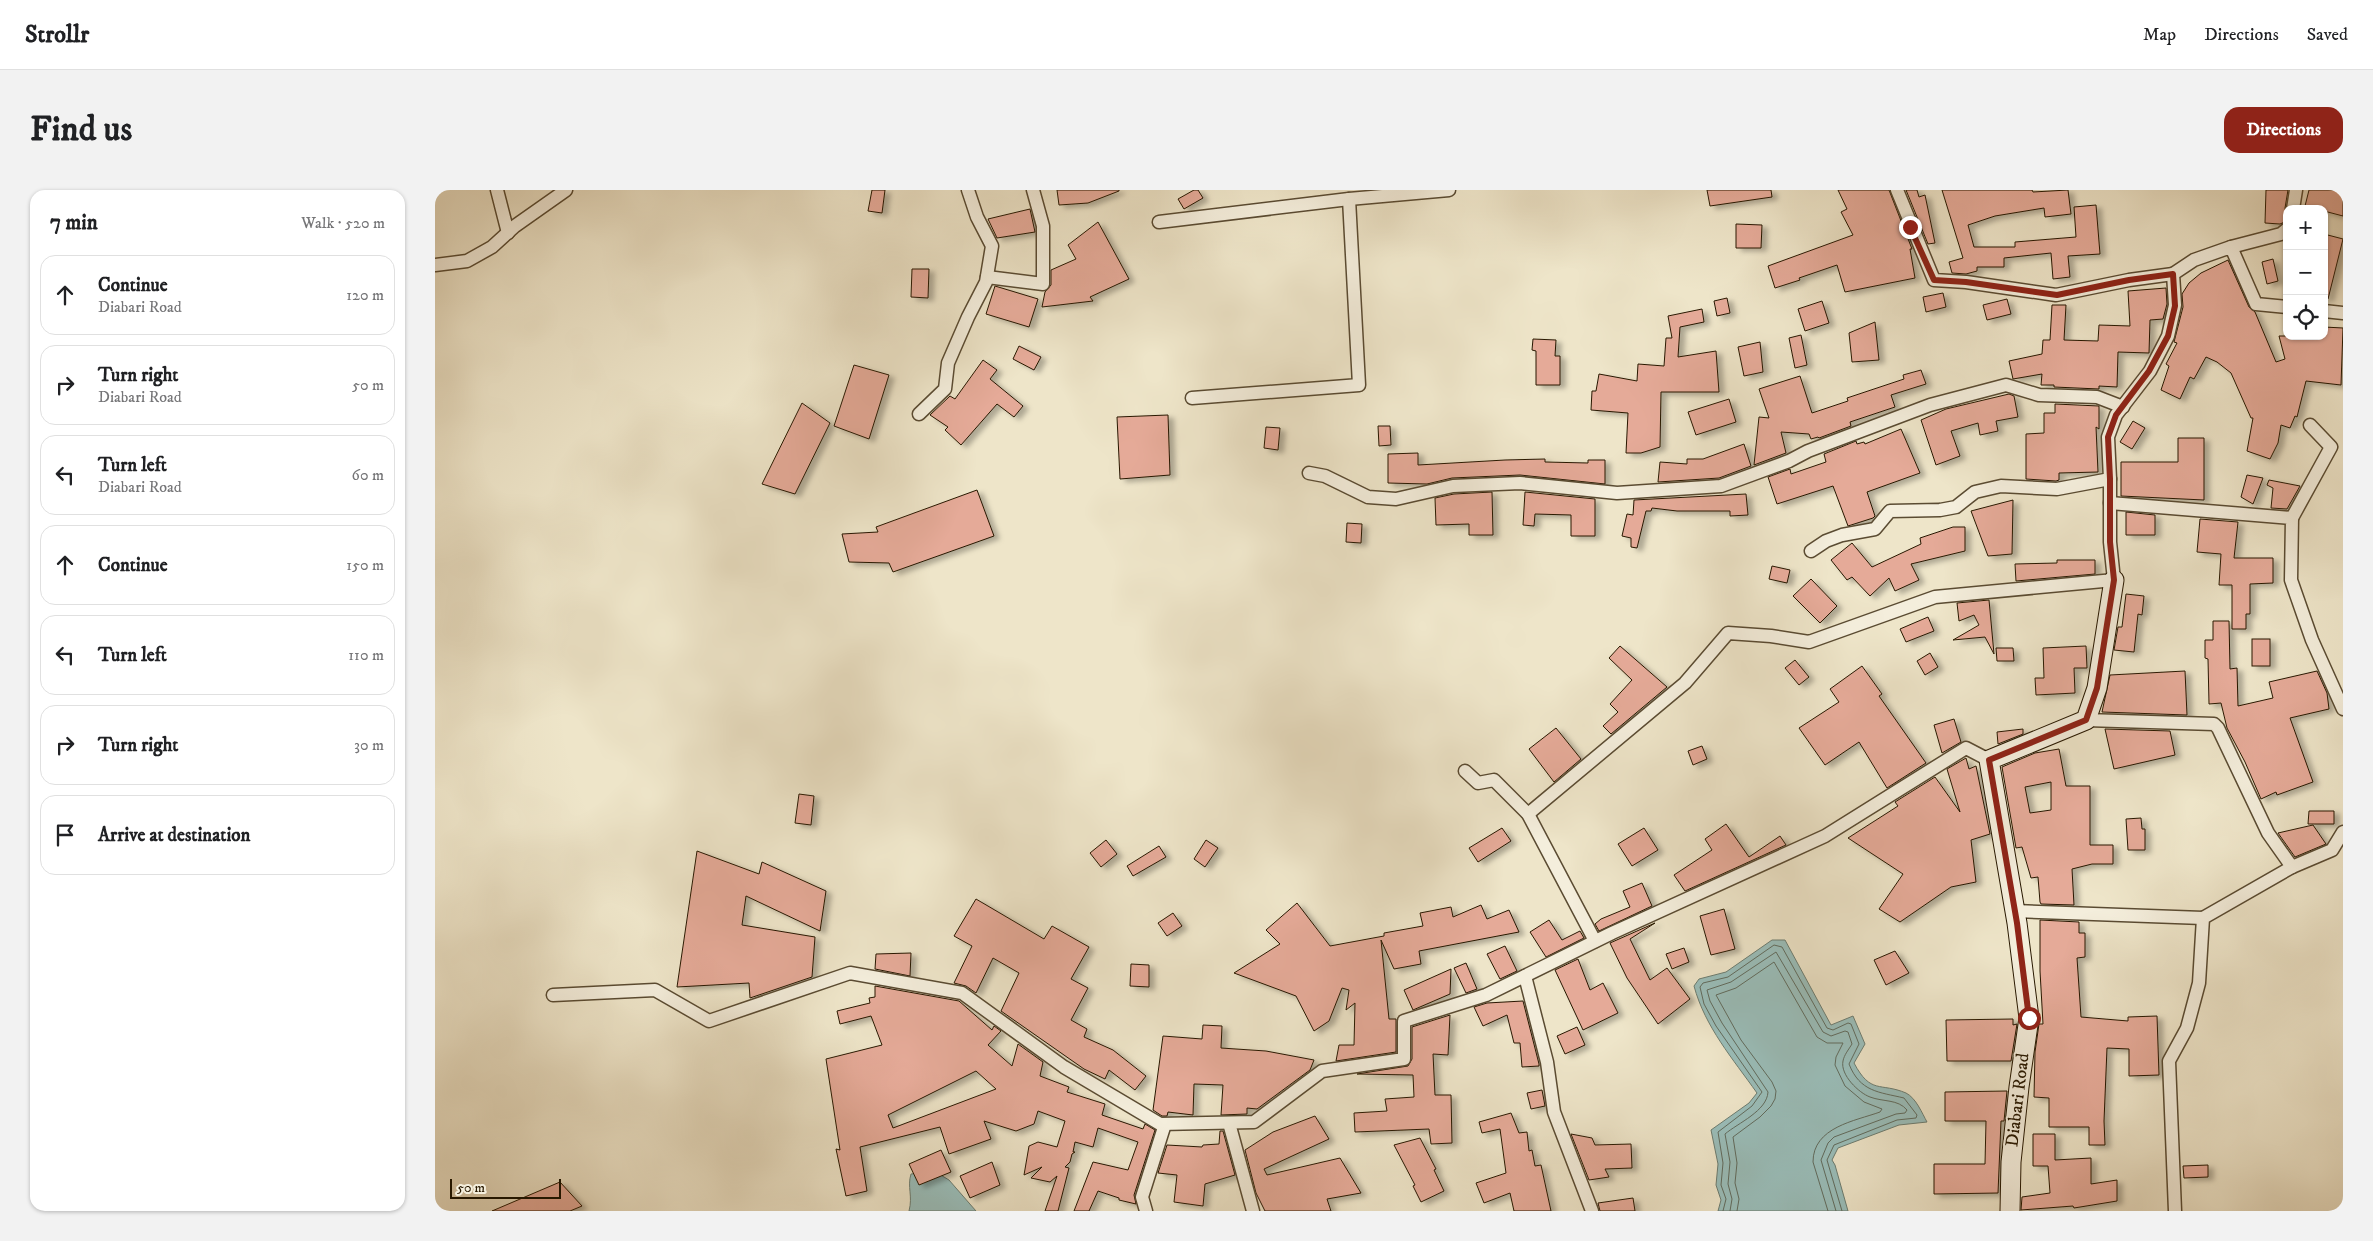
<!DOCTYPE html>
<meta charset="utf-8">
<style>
body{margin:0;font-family:"IM FELL DW Pica",serif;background:#f2f2f2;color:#202124}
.controls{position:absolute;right:15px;top:15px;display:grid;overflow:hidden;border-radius:10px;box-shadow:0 1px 4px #0004}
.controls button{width:45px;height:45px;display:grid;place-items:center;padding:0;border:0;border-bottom:1px solid #e0e0e0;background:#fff;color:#202124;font:25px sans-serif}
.scale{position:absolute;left:15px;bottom:12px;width:111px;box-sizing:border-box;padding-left:5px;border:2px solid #281800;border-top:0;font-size:14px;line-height:18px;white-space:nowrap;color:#281800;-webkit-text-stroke:4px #f4eedc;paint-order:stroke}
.stop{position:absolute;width:15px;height:15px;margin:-11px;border:4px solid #8f2418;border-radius:50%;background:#fff}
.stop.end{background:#8f2418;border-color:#fff;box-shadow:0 1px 5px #0008}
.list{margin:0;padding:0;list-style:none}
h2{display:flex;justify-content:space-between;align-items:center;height:65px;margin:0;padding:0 20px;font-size:21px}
h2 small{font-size:16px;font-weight:400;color:#757577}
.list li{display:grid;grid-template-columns:32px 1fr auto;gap:15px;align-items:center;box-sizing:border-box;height:80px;margin:0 10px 10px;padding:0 10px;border:1px solid #e0e0e0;border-radius:15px}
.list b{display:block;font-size:19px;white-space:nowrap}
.list p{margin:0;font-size:16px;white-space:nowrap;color:#757577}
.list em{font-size:16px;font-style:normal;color:#757577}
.icon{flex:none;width:28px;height:28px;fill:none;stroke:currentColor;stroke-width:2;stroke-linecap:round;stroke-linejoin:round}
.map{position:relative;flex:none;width:1908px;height:1021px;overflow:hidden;border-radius:15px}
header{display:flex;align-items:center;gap:30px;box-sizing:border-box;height:70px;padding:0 25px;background:#fff;border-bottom:1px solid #e0e0e0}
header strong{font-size:24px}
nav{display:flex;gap:28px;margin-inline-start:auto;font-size:18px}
.intro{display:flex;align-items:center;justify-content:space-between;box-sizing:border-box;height:120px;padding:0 30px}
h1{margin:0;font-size:35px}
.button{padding:12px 22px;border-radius:15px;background:#8f2418;color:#fff;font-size:18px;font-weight:700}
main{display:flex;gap:30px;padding:0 30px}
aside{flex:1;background:#fff;border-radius:15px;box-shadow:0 1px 4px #0004}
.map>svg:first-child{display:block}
</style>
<header>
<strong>Strollr</strong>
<nav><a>Map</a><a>Directions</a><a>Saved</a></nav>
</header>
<div class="intro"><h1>Find us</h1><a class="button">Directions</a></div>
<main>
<aside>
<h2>7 min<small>Walk · 520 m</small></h2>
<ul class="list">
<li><svg class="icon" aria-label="ahead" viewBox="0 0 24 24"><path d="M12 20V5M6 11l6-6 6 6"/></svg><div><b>Continue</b><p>Diabari Road</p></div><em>120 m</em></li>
<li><svg class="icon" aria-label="right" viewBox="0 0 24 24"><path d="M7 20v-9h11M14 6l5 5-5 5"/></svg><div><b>Turn right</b><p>Diabari Road</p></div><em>50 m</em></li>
<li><svg class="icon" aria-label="left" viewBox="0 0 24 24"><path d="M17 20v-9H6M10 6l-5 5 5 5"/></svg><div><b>Turn left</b><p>Diabari Road</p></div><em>60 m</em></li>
<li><svg class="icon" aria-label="ahead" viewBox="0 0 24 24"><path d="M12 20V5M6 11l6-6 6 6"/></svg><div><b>Continue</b></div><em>150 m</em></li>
<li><svg class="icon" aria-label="left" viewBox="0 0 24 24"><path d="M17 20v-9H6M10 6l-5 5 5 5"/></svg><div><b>Turn left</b></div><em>110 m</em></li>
<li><svg class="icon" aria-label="right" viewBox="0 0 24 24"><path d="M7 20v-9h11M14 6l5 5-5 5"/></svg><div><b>Turn right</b></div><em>30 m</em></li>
<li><svg class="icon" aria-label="arrive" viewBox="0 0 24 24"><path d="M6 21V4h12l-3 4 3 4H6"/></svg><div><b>Arrive at destination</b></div></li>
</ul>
</aside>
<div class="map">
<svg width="1908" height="1021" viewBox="0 0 1908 1021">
<defs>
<filter id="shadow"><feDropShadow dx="5.5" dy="3" stdDeviation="2.5" flood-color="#0004"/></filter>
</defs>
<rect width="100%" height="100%" fill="#eee5c9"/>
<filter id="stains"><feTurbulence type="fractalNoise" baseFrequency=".004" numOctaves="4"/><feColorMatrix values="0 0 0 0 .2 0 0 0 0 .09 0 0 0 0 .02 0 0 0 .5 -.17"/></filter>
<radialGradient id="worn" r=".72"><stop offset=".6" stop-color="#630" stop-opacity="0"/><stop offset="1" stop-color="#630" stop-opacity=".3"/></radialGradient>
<g fill="#9abeba" stroke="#6c7c70">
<path d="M1337 750H1350L1396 835 1418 826 1430 854 1419 873C1436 905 1445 892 1471 903 1481 908 1487 923 1492 932L1464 935 1403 958 1397 970 1400 975 1413 1021H1283L1286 1010 1281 995 1283 974 1276 940 1314 913 1322 903C1298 869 1270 837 1259 796L1264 789 1291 782Z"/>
<path d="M499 981 514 990 541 1021H474C478 1006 472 997 476 984Z"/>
</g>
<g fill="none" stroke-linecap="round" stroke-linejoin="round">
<g stroke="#616b5d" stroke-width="1">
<path d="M1288 1021 1291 1009 1286 995 1288 973 1283 942 1317 916 1327 902 1281 836 1269 814 1265 797 1268 793 1293 787 1339 755 1347 757 1392 838 1398 840 1413 833 1416 834 1424 854 1414 874C1425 902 1444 902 1469 908L1482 925 1481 928 1462 930 1399 955 1392 970 1407 1021"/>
<path d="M1295 1021 1297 1009 1293 994 1295 972 1290 944C1303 933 1332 921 1333 902L1287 833 1275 811 1272 800 1296 792 1341 762 1388 842 1396 846 1410 841 1413 842 1417 854C1414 859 1409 865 1408 871 1405 885 1424 903 1435 907 1448 912 1463 909 1472 920L1470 923 1461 924 1399 947 1393 953 1386 970 1401 1021"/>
<path d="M1302 1021 1304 1009 1300 993 1302 973 1298 947 1325 927 1336 916 1340 909 1341 901 1337 892 1306 850 1281 805 1301 798 1339 772 1382 847 1392 853H1408L1401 867 1400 875 1410 896 1429 912 1447 919 1445 922C1420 931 1378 937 1378 972L1393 1021"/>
</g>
</g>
<g fill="#e5aa98" stroke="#281800" fill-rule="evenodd" filter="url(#shadow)">
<path d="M437 0H450L447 23 433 21Z"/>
<path d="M622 0H684V1L653 13 624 15Z"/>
<path d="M759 0H763L768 8 749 19 743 9Z"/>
<path d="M1272 0H1336L1337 7 1275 16Z"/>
<path d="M1403 0H1454L1477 59H1475L1480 88 1410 102 1402 75 1364 88 1365 90 1340 98 1333 76 1418 45 1406 22 1412 19Z"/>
<path d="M1471 0H1482L1484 7 1490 5 1500 53 1493 54Z"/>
<path d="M1507 0H1597L1598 2 1633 0 1636 24 1610 27 1609 18 1560 26 1533 35 1539 57H1580V52L1641 47 1639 17 1661 15 1665 64 1633 66 1635 87 1618 89 1616 63 1569 68V77H1542V81L1531 84 1517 83 1514 72 1528 68Z"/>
<path d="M1831 0H1853L1850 18 1852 31 1845 34 1830 33Z"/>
<path d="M1874 0H1908V26L1889 21V19L1870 16Z"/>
<path d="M595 19 600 42 562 48 553 29Z"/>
<path d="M663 32 694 89 655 107 658 111 607 117 610 102 616 95V80L641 69 633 55Z"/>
<path d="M1301 34 1327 35 1326 58H1301Z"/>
<path d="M1889 44 1908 49 1893 109 1889 108Z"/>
<path d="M1838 69 1843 91 1832 94 1827 72Z"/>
<path d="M1793 70 1814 117 1820 122 1841 172 1850 169 1844 146H1889V137L1908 138 1906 195 1871 191 1862 227 1860 226 1855 238 1846 235 1843 253 1835 269 1812 261 1818 228H1816L1796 183 1782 172 1771 167 1759 189 1755 187 1745 209 1726 200 1734 176 1731 174 1742 153 1739 152 1748 117 1747 104 1754 93 1766 83Z"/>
<path d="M477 79H494L493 108 476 107Z"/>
<path d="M560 96 603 109 594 137 551 124Z"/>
<path d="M1731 98 1732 114 1728 129 1715 130 1714 163 1683 162 1682 197 1664 196V199L1619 197V195H1606L1607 184 1578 189 1574 171 1607 164 1608 150H1615L1617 115H1631L1629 150 1663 151 1664 135 1695 136 1693 101Z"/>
<path d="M1508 103 1511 117 1491 122 1488 107Z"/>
<path d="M1292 108 1295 123 1282 126 1279 111Z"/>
<path d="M1572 109 1576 124 1552 130 1548 115Z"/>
<path d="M1387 111 1394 133 1370 141 1363 119Z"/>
<path d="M1267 119 1269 132 1245 137 1243 167 1281 161 1284 202H1226L1225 257 1206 263H1191L1193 223 1156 220 1157 201H1161L1164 184 1202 191 1203 174 1229 176 1231 148H1237L1233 126Z"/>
<path d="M1440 132 1444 170 1417 172 1414 143Z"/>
<path d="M1366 145 1372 175 1360 178 1354 148Z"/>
<path d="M1098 149 1121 150 1120 166H1125V195H1101V161L1097 160Z"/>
<path d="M1325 152 1328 182 1309 186 1303 157Z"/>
<path d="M584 156 606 167 599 180 578 169Z"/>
<path d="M548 170 562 180 555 189 588 216 579 227 562 214 526 255 510 240 513 237 495 225 515 206 520 209Z"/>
<path d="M419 175 454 185 434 249 399 236Z"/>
<path d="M1486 180 1491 194 1456 205 1460 217 1415 232 1416 236 1384 248 1383 247 1376 249 1374 244 1346 242 1351 263 1319 275 1324 227 1334 228 1324 199 1365 186 1377 223 1413 211 1412 208 1469 189 1468 185Z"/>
<path d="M1574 204 1579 206 1583 227 1561 231 1563 241 1545 245 1543 233 1516 241 1525 266 1501 275 1486 230 1511 219Z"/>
<path d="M1294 209 1301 232 1261 245 1253 222Z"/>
<path d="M367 213 395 233 360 304 327 294Z"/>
<path d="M1620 214 1664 216V239L1661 237 1663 282 1624 283V290L1621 291 1591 289V244L1609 243V223H1620Z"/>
<path d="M733 225 735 285 685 289 682 227Z"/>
<path d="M1698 231 1710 238 1697 259 1685 252Z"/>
<path d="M943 236H955L956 255 944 256Z"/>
<path d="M831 237 845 238 843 260 829 258Z"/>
<path d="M1466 239 1485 283 1432 302 1440 326 1438 328 1413 336 1398 296 1342 314 1333 287 1355 279 1356 284 1391 272 1389 264 1421 251 1422 254 1429 252 1430 254Z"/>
<path d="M1743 248H1769V310L1686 306V272H1743Z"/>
<path d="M1309 254 1316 276 1284 288 1223 292 1225 272 1252 274V269H1268Z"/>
<path d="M983 263V275L1070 270 1110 269V272L1153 273V270H1170V294L1085 285 1017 288 992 294 953 293V264Z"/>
<path d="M1812 285 1828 288 1818 314 1806 307Z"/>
<path d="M1834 290 1865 296 1852 319 1836 318 1838 298 1832 295Z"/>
<path d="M542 300 559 346 458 382 454 373 414 372 407 344 443 342 441 337Z"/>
<path d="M1057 302 1058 345H1034V334L1001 335 1000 308 1019 304Z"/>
<path d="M1090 302 1160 309V346H1136V325L1100 324 1099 336 1088 335Z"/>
<path d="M1311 304 1313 325 1295 326V321H1242L1217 318 1216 321H1211L1202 358 1196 357V348L1187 346 1192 324 1198 325 1199 310Z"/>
<path d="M1578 310 1577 364 1553 366 1536 321Z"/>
<path d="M1691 322 1720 325V345H1691Z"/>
<path d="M1765 329 1803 332 1799 368H1838V393L1815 394V424H1811V439H1797V395H1784L1786 364 1762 362Z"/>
<path d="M912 333 927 334 926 353 911 352Z"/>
<path d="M1518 337H1530V361L1476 374 1484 390 1460 401 1454 388 1435 406 1417 387 1412 390 1396 370 1417 353 1437 377 1486 354 1485 348Z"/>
<path d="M1622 370H1660V384L1581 391 1580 374 1622 373Z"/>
<path d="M1337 376 1355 380 1352 393 1334 389Z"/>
<path d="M1376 389 1402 416 1385 433 1358 406Z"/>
<path d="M1691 404 1709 406 1707 425 1703 424 1699 462 1679 460 1683 437H1687Z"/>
<path d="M1554 410 1559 464 1550 447 1518 450 1544 435 1539 425 1524 431 1522 413Z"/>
<path d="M1493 427 1499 441 1471 452 1465 439Z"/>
<path d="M1778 431H1794L1795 479 1802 478 1803 516 1838 508 1834 492 1882 481 1892 503 1894 519 1855 528 1878 592 1842 605 1841 602 1826 609 1810 572 1792 538 1786 513 1774 514 1773 469 1770 468V450H1778Z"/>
<rect x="1817" y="449" width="18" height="27"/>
<path d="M1185 456 1232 497 1176 544 1168 536 1183 522 1175 514 1197 490 1174 468Z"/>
<path d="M1651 456 1652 478H1639L1640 503 1601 505 1600 488H1609L1608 458Z"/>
<path d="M1561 458H1578L1579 471H1562Z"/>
<path d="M1495 463 1503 477 1490 485 1482 471Z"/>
<path d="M1360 470 1374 487 1364 495 1350 478Z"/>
<path d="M1427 476 1447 504 1444 506 1491 573 1452 598 1424 552 1390 575 1364 538 1404 512 1395 499Z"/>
<path d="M1750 481 1752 525 1667 522 1675 485Z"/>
<path d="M1519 529 1526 552 1507 563 1499 535Z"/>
<path d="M1121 538 1146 569 1119 592 1094 559Z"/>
<path d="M1588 539V544L1563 554 1562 542Z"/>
<path d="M1670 539 1735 541 1740 565 1679 579Z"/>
<path d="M1267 556 1272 569 1258 575 1253 561Z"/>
<path d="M1624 559 1631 596H1655V655H1678V674H1657L1637 679 1639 715 1606 714 1605 712 1603 687 1596 688 1587 657 1581 658 1567 577 1600 563ZM1616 592V620L1595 623 1590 597Z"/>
<path d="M1531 568 1534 579 1541 576 1555 644 1536 650 1541 692 1516 697 1465 732 1444 719 1468 684 1413 648 1463 616 1460 612 1500 587 1525 622 1512 579Z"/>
<path d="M364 604 379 606 376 635 360 633Z"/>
<path d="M1874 621H1899V634H1873Z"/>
<path d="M1706 628 1707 639H1710V660H1693L1691 629Z"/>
<path d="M1291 634 1314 667 1345 646 1351 655 1250 701 1239 685 1277 660 1270 649Z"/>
<path d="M1878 635 1891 654 1860 667 1843 643Z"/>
<path d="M1067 638 1076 651 1043 672 1034 658Z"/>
<path d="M1209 638 1223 660 1197 676 1183 654Z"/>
<path d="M671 650 682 664 666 677 655 663Z"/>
<path d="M771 650 783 658 770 677 759 669Z"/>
<path d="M724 656 731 667 698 686 692 676Z"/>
<path d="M262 661 324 684 327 672 391 701 385 741 311 706 307 735 380 747 377 787 315 808 314 793 242 797Z"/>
<path d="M1207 693 1217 716 1164 741 1160 734 1166 729 1195 717 1188 701Z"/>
<path d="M541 709 609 749 617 736 654 757 636 789 653 798 636 830 652 839 649 847 678 860 711 886 700 900 674 880 670 889 649 879 566 821 584 783 558 768 541 803 531 796 519 793 537 756 519 746Z"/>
<path d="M862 713 895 756 949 746V743L988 736 985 723 1016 717 1018 727 1046 715 1052 729 1074 720 1084 742 984 761 986 774 959 779 946 750 954 829H961V862L901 871 904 855H919L920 813 911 820 914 800 907 798 894 831 879 841 861 806 799 783 845 754 831 740Z"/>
<path d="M1289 719 1300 759 1276 765 1265 726Z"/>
<path d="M738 723 747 736 732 746 723 733Z"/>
<path d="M1114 730 1127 750 1145 741 1149 748 1111 767 1095 742Z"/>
<path d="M1605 730 1644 732V743H1650V767L1642 768 1646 827 1693 831V827L1722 826 1724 885 1694 886V859L1672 858 1669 931 1670 955H1654V937H1614V908L1599 907 1600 862 1604 834H1608L1605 781Z"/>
<path d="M1220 733 1195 749 1215 790 1232 778 1255 809 1223 834 1192 788 1175 753Z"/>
<path d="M1070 756 1082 781 1065 789 1052 764Z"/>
<path d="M1249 758 1254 772 1237 779 1231 764Z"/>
<path d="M1460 761 1474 783 1451 795 1439 770Z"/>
<path d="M476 763 475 786 440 779 441 764Z"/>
<path d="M1143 769 1155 800 1168 793 1183 823 1148 840 1120 780Z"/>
<path d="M1031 773 1042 799 1031 803 1019 778Z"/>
<path d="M696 774 714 775V797L695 796Z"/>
<path d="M1016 779 1015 804 978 820 969 800Z"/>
<path d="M440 796 524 811 557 840 559 836 566 841 553 855 577 876 583 854 608 872 605 886 634 897 632 902 670 914 667 925 708 939 710 934 720 940 699 1005 701 1014 684 1010V1008L663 1001 654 1021H639L658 972 693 980 703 952 663 938 658 957 640 952 638 962H640L637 964 635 972 630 977 634 978 623 1021H610L622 986 615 992 596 988 607 977 589 985 594 956 603 952 622 957 630 931 603 921 599 934 581 941 549 931 556 949 514 964 505 937 425 957 432 1001 411 1006 401 959 405 960 391 869 447 855 436 826 405 834 402 821 435 813 434 808 440 807ZM541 881 561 899 458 938 453 925Z"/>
<path d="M1088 811 1104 874V876L1087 877 1085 853H1079L1072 825 1048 836 1039 817 1052 813Z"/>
<path d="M1015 825 1013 865 998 864 1000 905H1016L1017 953 996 954 994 939 920 942 919 923 952 921 950 909 979 907 978 885 922 884 973 876 977 869V837Z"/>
<path d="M1578 829V835L1582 834 1576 871H1512L1511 830Z"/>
<path d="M768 835 787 836 786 858 831 861 879 870 875 880 822 919 812 918V924L786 925 788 895 759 894 758 925 733 922 732 926H727L718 920 728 846 767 849Z"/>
<path d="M1142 837 1150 855 1130 864 1122 846Z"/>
<path d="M1107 900 1110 916 1096 919 1092 903Z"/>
<path d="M1572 901 1569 931H1566L1563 1003 1499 1004V974H1550L1551 931H1510V902Z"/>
<path d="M1076 923 1084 943 1092 942 1094 961 1097 960 1100 976 1106 975 1116 1021H1079L1075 1003 1049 1013 1041 993 1071 983 1065 939 1047 943 1044 932Z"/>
<path d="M880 926 894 949 829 979 832 985 905 968 926 1003 892 1009 896 1021H830L821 1003 810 960 838 942Z"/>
<path d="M785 941H788L800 985 770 994 768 1016 739 1012 742 985 723 983 732 955 767 957 768 955 784 954Z"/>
<path d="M1136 944 1157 948 1160 955 1196 954 1197 978 1170 979 1174 987 1154 990Z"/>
<path d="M1598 944H1620V970L1656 968V994L1682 990V1011L1639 1018 1638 1016 1586 1020 1587 1007 1615 1003 1613 976H1598Z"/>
<path d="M985 948 1001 979 999 980 1009 1001 986 1012 978 996 980 995 959 955Z"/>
<path d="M506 960 516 982 484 995 474 974Z"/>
<path d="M557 972 565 995 535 1008 525 986Z"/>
<path d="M1773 975V987L1749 988 1748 976Z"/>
<path d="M125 992 147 1016 135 1021H57Z"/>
<path d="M1198 1008 1200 1021H1165L1163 1013Z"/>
</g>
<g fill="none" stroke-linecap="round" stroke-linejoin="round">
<defs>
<g id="street">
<path d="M62 0 73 43"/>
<path d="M1462 0 1499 90 1531 92 1621 105 1694 90 1738 84"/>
<path d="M1858 19 1861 0"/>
<path d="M724 32 914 9 1014 0"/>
<path d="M1796 57 1846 44 1852 39"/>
<path d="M0 75 32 71 57 57 80 36 131 0"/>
<path d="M552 87 608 94V36L598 0"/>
<path d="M1889 121 1908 123"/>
<path d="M757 208 924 195 914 9"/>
<path d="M484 224 510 199 513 173 533 127 551 92 557 56 542 27 533 0"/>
<path d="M874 283 890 286 933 307 961 309 1018 296 1085 293 1182 303 1286 296 1354 271 1373 261 1495 215 1571 195 1604 205 1662 207 1688 217"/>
<path d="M1675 313 1857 328 1856 390 1877 450 1908 519"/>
<path d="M1857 328 1896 257 1875 235"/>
<path d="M1376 361 1391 351 1407 345 1440 339 1455 321 1505 320 1521 317 1540 302 1566 296 1622 299 1675 289"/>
<path d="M1651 530 1779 534 1783 538 1833 643 1857 677 1768 728 1764 793 1752 838 1734 871 1740 1021"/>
<path d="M1030 581 1043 593 1059 590 1093 624 1160 751"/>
<path d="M1093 624 1250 493 1293 443 1336 446 1374 452 1500 407 1679 390 1675 352V289L1673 247 1681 225 1715 181 1733 146 1740 115 1738 84 1759 70 1796 57 1821 114 1852 117"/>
<path d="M1857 677 1897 660 1908 642"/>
<path d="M1580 721 1768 728"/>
<path d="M1090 786 1112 872 1119 922 1157 1021"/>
<path d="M118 805 220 800 274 831 415 783 527 803 629 877 725 934 819 932 887 881 969 869V831L1051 805 1177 743 1390 646 1531 558 1554 570"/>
<path d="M794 933 818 1021"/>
<path d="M711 1021 707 1007 730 934"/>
</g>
<path id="secondary" d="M1575 1021 1576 972 1584 897 1594 828 1582 733 1554 570 1651 530 1662 498 1679 390"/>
</defs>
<use href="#street" stroke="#5a4b32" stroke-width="15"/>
<use href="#secondary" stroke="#281800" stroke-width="21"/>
<use href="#street" stroke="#f4eedc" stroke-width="12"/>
<use href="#secondary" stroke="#f4eedc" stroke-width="19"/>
</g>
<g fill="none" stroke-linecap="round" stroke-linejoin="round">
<path stroke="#8f2418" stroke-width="6" d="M1475 37 1499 90 1531 92 1622 105 1694 90 1738 84 1740 116 1733 146 1714 181 1681 225 1673 247 1675 289V352L1679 390 1662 498 1651 530 1554 570 1582 733 1594 828"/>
</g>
<g text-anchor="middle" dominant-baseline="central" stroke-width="4" stroke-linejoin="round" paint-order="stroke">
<g font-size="18" fill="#281800" stroke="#f4eedc">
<text transform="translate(1583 910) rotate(-83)">Diabari Road</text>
</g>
</g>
<rect width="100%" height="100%" filter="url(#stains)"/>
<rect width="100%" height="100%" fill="url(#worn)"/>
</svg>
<div class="controls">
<button>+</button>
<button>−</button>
<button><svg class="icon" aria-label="locate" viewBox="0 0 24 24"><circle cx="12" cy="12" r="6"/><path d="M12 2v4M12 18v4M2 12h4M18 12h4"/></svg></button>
</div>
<div class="scale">50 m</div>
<div class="stop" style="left:1594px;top:828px"></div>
<div class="stop end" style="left:1475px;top:37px"></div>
</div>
</main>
